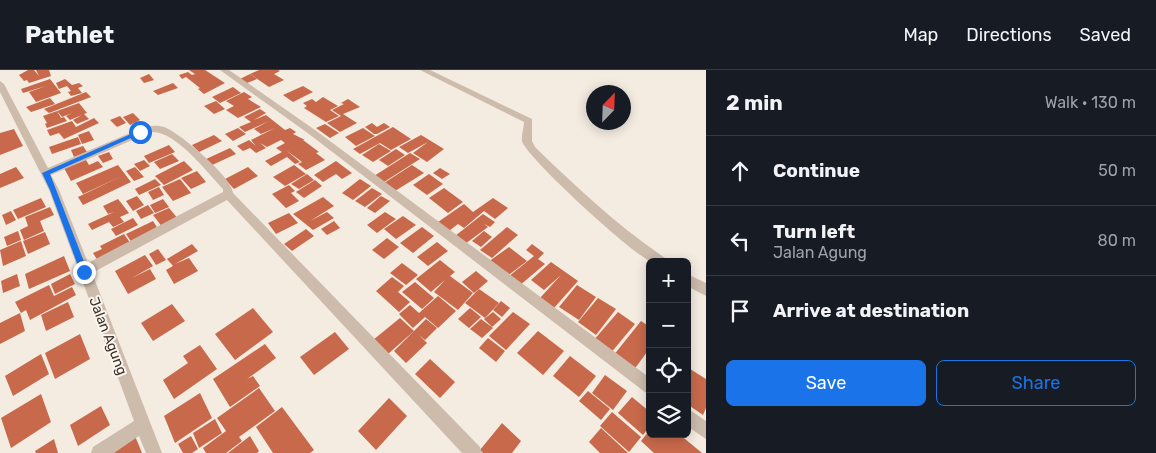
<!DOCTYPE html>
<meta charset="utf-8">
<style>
body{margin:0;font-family:Rubik,sans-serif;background:#242831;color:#f1f3f6}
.controls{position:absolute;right:15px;bottom:15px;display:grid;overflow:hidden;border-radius:8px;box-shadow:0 2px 12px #0003}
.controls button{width:45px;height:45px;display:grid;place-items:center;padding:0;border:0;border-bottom:1px solid #363941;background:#171b24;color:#f1f3f6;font:25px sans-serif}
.compass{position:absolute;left:586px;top:15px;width:45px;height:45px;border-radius:50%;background:#171b24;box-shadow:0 2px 12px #0003;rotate:23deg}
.stop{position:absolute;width:15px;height:15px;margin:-11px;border:4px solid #1a73e8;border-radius:50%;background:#fff}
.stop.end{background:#1a73e8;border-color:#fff;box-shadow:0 1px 5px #0008}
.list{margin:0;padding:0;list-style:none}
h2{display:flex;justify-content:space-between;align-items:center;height:65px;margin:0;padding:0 20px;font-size:21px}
h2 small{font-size:16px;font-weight:400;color:#9ea1a6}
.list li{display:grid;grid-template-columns:32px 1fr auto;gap:15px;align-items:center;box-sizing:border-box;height:70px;padding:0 20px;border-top:1px solid #363941}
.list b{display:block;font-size:19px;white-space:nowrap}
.list p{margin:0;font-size:16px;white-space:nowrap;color:#9ea1a6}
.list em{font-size:16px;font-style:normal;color:#9ea1a6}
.actions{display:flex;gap:10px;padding:15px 20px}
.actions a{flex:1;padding:11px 0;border:1px solid #1a73e8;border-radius:8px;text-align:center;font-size:18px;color:#1a73e8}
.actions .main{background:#1a73e8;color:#fff}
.icon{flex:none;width:28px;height:28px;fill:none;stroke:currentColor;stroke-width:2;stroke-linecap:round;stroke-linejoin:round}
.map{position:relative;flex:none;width:706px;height:383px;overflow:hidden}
header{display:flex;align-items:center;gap:30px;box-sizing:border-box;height:70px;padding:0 25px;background:#171b24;border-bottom:1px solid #363941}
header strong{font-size:24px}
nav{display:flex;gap:28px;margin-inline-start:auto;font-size:18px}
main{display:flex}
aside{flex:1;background:#171b24}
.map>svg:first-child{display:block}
</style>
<header>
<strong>Pathlet</strong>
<nav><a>Map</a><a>Directions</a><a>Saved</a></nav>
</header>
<main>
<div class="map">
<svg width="706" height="383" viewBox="0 0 706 383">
<rect width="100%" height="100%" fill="#f4ebe1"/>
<g fill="#c8694b">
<path d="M28 0H34L39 6 36 0H49L51 6 29 13 27 10 24 11 19 5Z"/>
<path d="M189 0H205L225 13 204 24 198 19 200 18 186 7 182 9 179 5 188 2 192 5 195 4Z"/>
<path d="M259 0H278L280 1 274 4 284 10 269 17 250 4Z"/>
<path d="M149 4 154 10 144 13 140 8Z"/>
<path d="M250 4 257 9 247 13 240 9Z"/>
<path d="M50 9 61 23 36 32 29 22 46 16 23 23 21 19Z"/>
<path d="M65 9 72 15 79 13 83 16 78 18 82 23 71 26 68 22 71 21 67 16 59 19 56 13Z"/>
<path d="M173 13 178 18 158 25 153 21Z"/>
<path d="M303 16 313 22 293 32 283 25Z"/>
<path d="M233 17 241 23 220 33 212 27Z"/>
<path d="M86 22 91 27 49 43 44 39Z"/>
<path d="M244 22 252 27 248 29 261 37 238 48 226 40 234 36 226 31Z"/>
<path d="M323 27 338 36 330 40 339 46 326 52 304 38 307 36 303 33 312 29 316 32Z"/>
<path d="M50 28 55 34 31 42 26 37Z"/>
<path d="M348 29 360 37 343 44 357 53 340 62 327 53 341 46 332 40 344 34 341 33Z"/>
<path d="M216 31 225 39 214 44 204 36Z"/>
<path d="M79 33 87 43 84 44 89 49 77 54 73 50 82 45 70 50 66 46 72 43 62 47 57 41Z"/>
<path d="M260 39 266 43 254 50 266 45 285 60 290 58 296 62 293 64 305 70H303L319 82 316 83 325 90 306 100 298 94 302 92 286 80 300 92 295 94 287 87 271 96 265 91 282 82 276 78 285 73 281 70 267 77 260 73 266 78 256 83 250 78 243 81 237 76 249 70 256 76 251 70 275 58 261 64 254 59 269 51 245 62 239 57 251 52 244 47Z"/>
<path d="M57 41 61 48 64 47 67 51 47 58 45 54 47 53 43 46Z"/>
<path d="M133 43 140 50 130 55 123 47Z"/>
<path d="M120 46 126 53 117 57 110 50Z"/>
<path d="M94 48 99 53 64 69 59 63 50 66 47 60 72 51 76 57Z"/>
<path d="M372 53 377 57 384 53 390 57 377 64H374L365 57Z"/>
<path d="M325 54 339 63 330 68 316 58Z"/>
<path d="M393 57 411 69 391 80 380 73 360 84 353 79Z"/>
<path d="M238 58 246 64 233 71 225 64Z"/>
<path d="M363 58 375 66 356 76 345 67Z"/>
<path d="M14 59 23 76 0 85V63Z"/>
<path d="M89 61 94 70 82 74 78 65Z"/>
<path d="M214 65 222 71 199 82 192 75Z"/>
<path d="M421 65 444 79 427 92 413 83 428 72 408 83 399 77Z"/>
<path d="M78 67 81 74 52 84 49 77Z"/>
<path d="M379 74 391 81 373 92 362 85Z"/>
<path d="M169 75 175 82 149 93 144 86Z"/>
<path d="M83 76 87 82 74 87 71 80Z"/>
<path d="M230 78 236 84 210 96 204 90Z"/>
<path d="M396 79 405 85 388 96 379 90Z"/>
<path d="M109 82 113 89 103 93 98 86Z"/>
<path d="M410 83 420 89 384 112 374 106Z"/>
<path d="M172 84 179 91 160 99 154 92Z"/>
<path d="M86 90 89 95 98 91 103 97 71 111 64 98Z"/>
<path d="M144 90 150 96 140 101 134 94Z"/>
<path d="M184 91 193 100 164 115 155 106Z"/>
<path d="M336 91 352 103 342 109 336 104 323 112 314 105Z"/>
<path d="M118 95 131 112 83 135 78 127 122 106 83 124 76 113Z"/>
<path d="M294 95 306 104 285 116 273 107Z"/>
<path d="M412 95 424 103 395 121 384 113Z"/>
<path d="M16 97 24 108 0 118V104Z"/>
<path d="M135 97 144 107 134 111 126 101Z"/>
<path d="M248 97 258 106 234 119 225 109Z"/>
<path d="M440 98 450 104 442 109 433 103Z"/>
<path d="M197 101 206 112 191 119 181 108Z"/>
<path d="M307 104 314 110 299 119 291 114Z"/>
<path d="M429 104 443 114 427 125 413 115Z"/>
<path d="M155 109 161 115 139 125 135 119Z"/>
<path d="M180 109 191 123 173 131 162 117Z"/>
<path d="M360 109 371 116 353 130 342 123Z"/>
<path d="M315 110 322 116 304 128 296 122Z"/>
<path d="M289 115 295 121 291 123 299 131 286 138 272 124Z"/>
<path d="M159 117 164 125 153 130 148 122Z"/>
<path d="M372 118 382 124 365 137 355 131Z"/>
<path d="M444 118 463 132 448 143 429 128Z"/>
<path d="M137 126 144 135 133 141 126 131Z"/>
<path d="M381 126 390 131 375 143 367 138Z"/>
<path d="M323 127 334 136 310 151 327 142 334 148 313 160 293 144Z"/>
<path d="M41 128 46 137 18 149 13 140Z"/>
<path d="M493 128 508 138 495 149 484 141 464 158 458 154 449 161 438 152 464 134 473 142Z"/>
<path d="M118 129 129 143 120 147 124 152 113 157 109 152 92 160 88 154 114 142 108 144 103 136Z"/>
<path d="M163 129 169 137 155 143 150 135Z"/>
<path d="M148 135 154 143 141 149 136 141Z"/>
<path d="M50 137 54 145 40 151 44 161 24 170 20 160 28 156 25 147Z"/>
<path d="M169 138 179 150 163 158 153 145Z"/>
<path d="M11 141 16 150 6 155 2 145Z"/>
<path d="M385 142 396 149 377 163 367 155Z"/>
<path d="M289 143 298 153 276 164 268 153Z"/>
<path d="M483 144 495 152 490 157 484 154 488 157 465 174 455 166Z"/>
<path d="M403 146 416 155 396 169 384 159Z"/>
<path d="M133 148 138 155 116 166 111 159Z"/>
<path d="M153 151 158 159 132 173 126 164Z"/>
<path d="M334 151 340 158 327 165 321 159Z"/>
<path d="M422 157 434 166 413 183 400 173Z"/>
<path d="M507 157 518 165 492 188 480 180Z"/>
<path d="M306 159 314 166 292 181 284 174Z"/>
<path d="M18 161 21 170 7 176 4 167Z"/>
<path d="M484 161 492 167 481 177 472 171Z"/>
<path d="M45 162 50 174 28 184 23 171Z"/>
<path d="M124 164 131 174 98 191 93 183 102 179 100 176Z"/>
<path d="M387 168 399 177 384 189 372 180Z"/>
<path d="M21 171 26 186 3 196 0 180Z"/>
<path d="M437 172 448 181 428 196 417 187Z"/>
<path d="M192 174 198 181 175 194 189 188 198 201 174 214 166 200 173 196 167 189Z"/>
<path d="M532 174 544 183 538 189 545 194 519 216 508 207 534 186 526 180Z"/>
<path d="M509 177 527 191 506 207 488 192Z"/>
<path d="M158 179 166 190 156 195 149 184Z"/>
<path d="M145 185 153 196 132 208 150 199 156 209 128 224 115 201Z"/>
<path d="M64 186 70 201 29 219 25 204Z"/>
<path d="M440 190 455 202 450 206 473 223 458 240 434 222 445 210 431 222 416 209Z"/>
<path d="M551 192 578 211 554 238 540 228 561 205 544 220 531 210Z"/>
<path d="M402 193 418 205 406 215 390 203Z"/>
<path d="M476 201 488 211 474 223 462 212Z"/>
<path d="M17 204 20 216 3 223 1 211Z"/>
<path d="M70 204 75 214 55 224 51 214Z"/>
<path d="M392 207 404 216 398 222 410 232 399 242 376 221Z"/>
<path d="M415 212 434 228 422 239 402 222Z"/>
<path d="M49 215 54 226 72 217 76 225 30 250 26 240 21 243 15 232Z"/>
<path d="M577 215 596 227 579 250 559 237Z"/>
<path d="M479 219 499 233 485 248 465 233Z"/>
<path d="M438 226 456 241 438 258 425 247 413 258 399 244 410 235 419 243Z"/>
<path d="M598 228 616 239 596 265 578 252Z"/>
<path d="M501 231 510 238 502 247 493 240Z"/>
<path d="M68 232 74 247 46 261 41 245Z"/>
<path d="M172 234 185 251 153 271 141 253Z"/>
<path d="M253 238 273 262 235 290 215 264Z"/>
<path d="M470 238 481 247 469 258 458 249Z"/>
<path d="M493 242 501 249 492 257 484 249Z"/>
<path d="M513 242 530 254 506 280 489 266Z"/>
<path d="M618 242 635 254 610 284 593 271Z"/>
<path d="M20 243 25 261 0 274V253Z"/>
<path d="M400 248 414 261 388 284 373 270Z"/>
<path d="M426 249 437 258 425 270 419 265 427 273 406 293 394 281Z"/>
<path d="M481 249 493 258 482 268 470 259Z"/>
<path d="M641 251 650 257V278L633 301 613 286Z"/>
<path d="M538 261 564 281 543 305 517 283Z"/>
<path d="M335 262 349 279 314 305 300 287Z"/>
<path d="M80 264 90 289 55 309 45 283Z"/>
<path d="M488 268 505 281 496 292 479 278Z"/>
<path d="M265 274 276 288 247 309 253 306 260 316 230 337 213 309Z"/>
<path d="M200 275 217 299 174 329 163 310 188 293 183 286Z"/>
<path d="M41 284 49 304 13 326 5 306Z"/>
<path d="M570 286 596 306 579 327 553 306Z"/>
<path d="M430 289 455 312 440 328 415 304Z"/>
<path d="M687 297 706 309V338L703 345 687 334Z"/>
<path d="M605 305 627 321 613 340 592 323Z"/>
<path d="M259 318 275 341 239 367 242 371 226 383H206L203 378 226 361 217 348Z"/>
<path d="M588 321 610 339 601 350 579 331Z"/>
<path d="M200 323 212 348 175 373 164 346Z"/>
<path d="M41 324 51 352 11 378 1 348Z"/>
<path d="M632 327 650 342V356L643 365 618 343Z"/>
<path d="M389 328 407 346 376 380 358 361Z"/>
<path d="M101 336 110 355 78 376 70 355Z"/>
<path d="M282 337 314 380 310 383H273L256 357Z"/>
<path d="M612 342 641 367 629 382 600 356Z"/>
<path d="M215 349 222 363 199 378 193 363Z"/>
<path d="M502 353 521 371 512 383H483L480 380Z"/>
<path d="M601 358 628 383H600L589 372Z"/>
<path d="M650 360V364H679L702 383H654L641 371Z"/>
<path d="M135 366 142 383H109Z"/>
<path d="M191 366 198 379 192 383H183L178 374Z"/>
<path d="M250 366 259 381 257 383H228Z"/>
<path d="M54 369 58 383H36L35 381Z"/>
</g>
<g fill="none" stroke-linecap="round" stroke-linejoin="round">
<g fill="#cdbbac" fill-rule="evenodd">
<path d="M220 0H229L315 60 650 308V326L309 64Z"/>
<path d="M420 0H430L532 49V71L535 77C576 117 618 156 665 188L667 192C663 192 656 193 652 192 635 187 525 86 522 71 521 66 524 58 524 52Z"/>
<path d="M0 11 4 14 48 98 137 60C146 57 154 54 164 57 179 62 233 108 233 123L480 377 482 383H462L227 130 92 203 162 383H146L139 366 114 383H91L93 377 134 351 49 120 0 22ZM151 62C175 60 207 102 223 119V122L88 193 59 120 51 105Z"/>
<path d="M687 204 706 213V226L687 216Z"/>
<path d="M687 338 706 351V369L687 356Z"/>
</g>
</g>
<path fill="#1a73e8" d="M140 60 142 61V63L50 104 88 202 84 205 81 204 50 120 42 103Z"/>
<g text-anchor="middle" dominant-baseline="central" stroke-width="4" stroke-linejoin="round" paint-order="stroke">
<g font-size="14" fill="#3b302b" stroke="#fbf5ee">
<text transform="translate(108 266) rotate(69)">Jalan Agung</text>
</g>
</g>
</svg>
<div class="controls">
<button>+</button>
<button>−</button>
<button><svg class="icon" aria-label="locate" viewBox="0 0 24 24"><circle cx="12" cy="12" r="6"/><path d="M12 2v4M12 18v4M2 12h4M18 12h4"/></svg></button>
<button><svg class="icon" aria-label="layers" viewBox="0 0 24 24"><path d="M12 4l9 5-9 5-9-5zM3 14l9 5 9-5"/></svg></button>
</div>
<svg class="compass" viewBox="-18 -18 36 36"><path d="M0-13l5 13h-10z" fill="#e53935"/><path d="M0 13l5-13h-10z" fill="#9ea1a6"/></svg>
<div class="stop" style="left:140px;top:62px"></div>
<div class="stop end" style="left:84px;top:202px"></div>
</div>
<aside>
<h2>2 min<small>Walk · 130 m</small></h2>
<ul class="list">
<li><svg class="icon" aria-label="ahead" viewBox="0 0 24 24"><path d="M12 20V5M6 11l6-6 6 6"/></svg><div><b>Continue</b></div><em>50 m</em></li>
<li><svg class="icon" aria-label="left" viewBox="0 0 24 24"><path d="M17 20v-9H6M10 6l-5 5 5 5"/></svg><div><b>Turn left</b><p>Jalan Agung</p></div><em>80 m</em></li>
<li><svg class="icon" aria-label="arrive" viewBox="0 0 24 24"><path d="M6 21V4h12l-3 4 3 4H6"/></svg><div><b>Arrive at destination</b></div></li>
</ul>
<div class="actions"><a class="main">Save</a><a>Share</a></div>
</aside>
</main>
